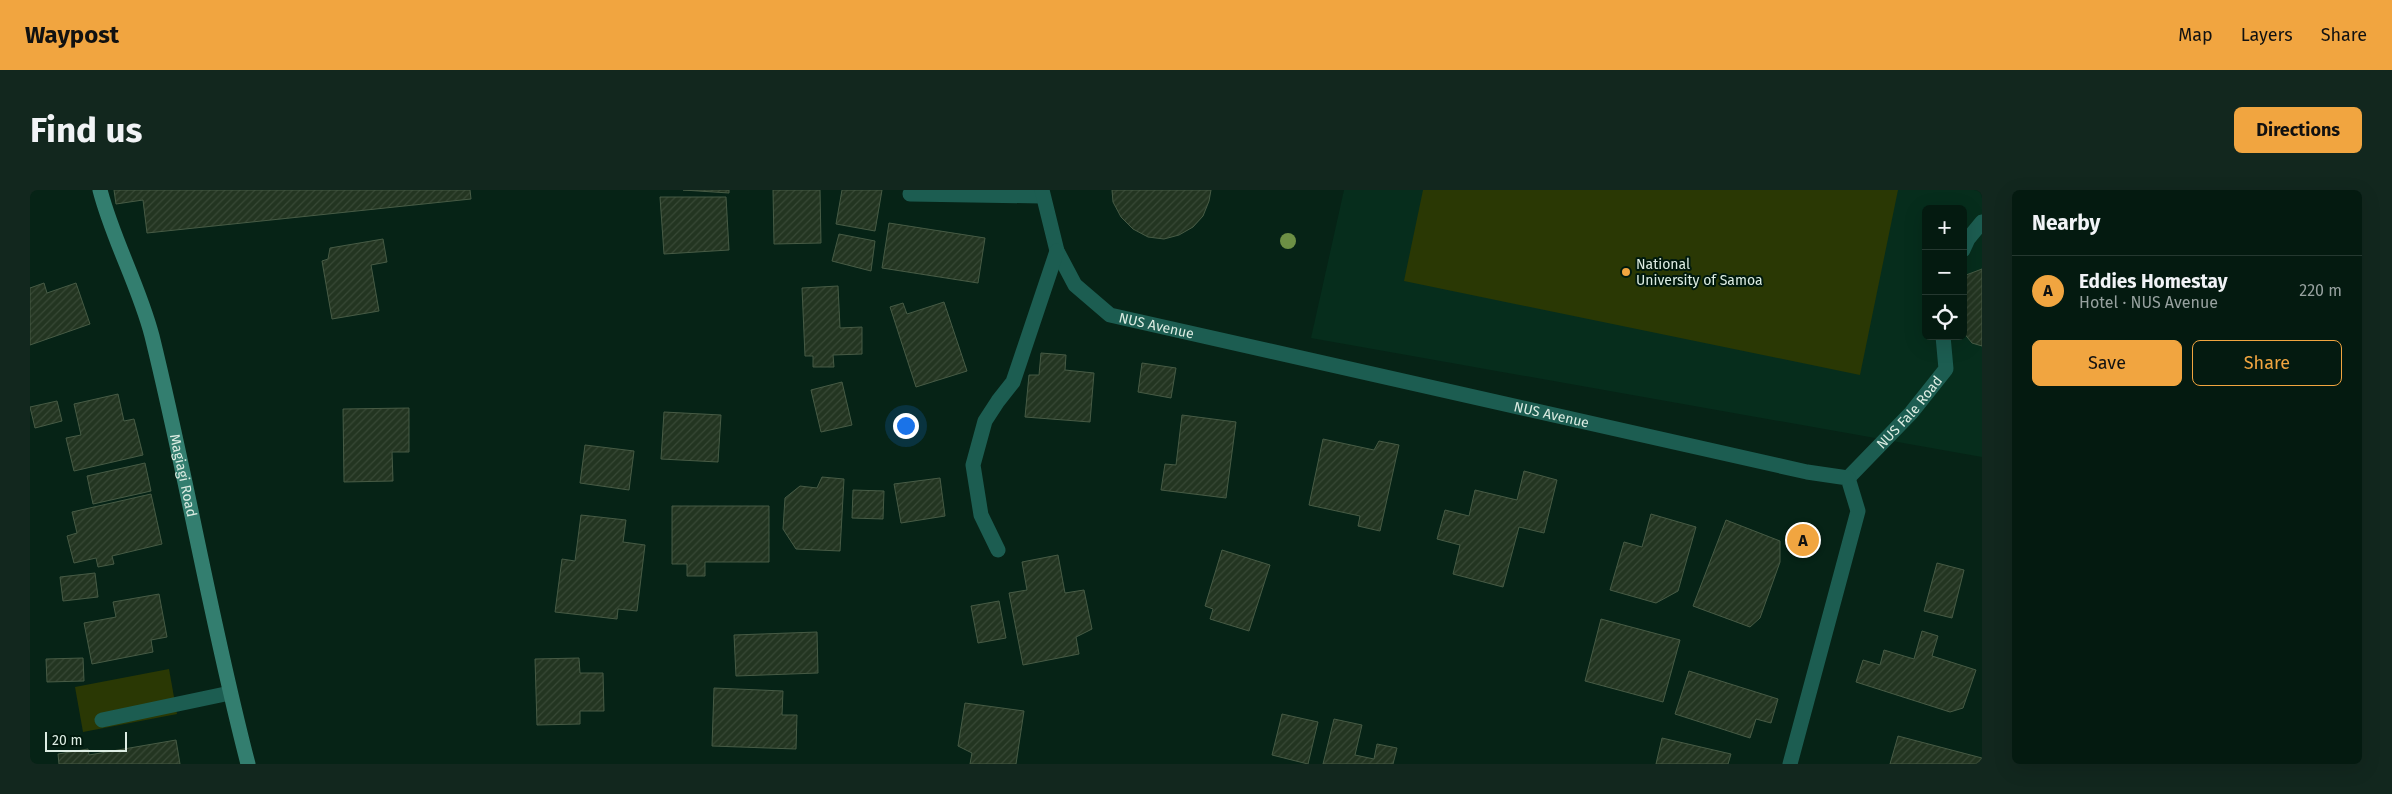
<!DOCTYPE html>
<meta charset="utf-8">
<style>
body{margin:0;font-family:"Fira Sans",sans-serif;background:#12271e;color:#f1f3f6}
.controls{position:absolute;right:15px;top:15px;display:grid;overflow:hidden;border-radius:8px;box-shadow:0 5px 20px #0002}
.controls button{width:45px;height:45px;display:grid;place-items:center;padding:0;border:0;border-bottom:1px solid #253830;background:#041a10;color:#f1f3f6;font:25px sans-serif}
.scale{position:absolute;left:15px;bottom:12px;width:82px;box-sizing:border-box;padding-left:5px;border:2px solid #ddede3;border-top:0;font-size:14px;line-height:18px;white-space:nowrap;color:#ddede3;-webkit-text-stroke:4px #00190d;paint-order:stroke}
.you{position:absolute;left:875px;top:235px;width:18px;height:18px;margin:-12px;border:4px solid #fff;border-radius:50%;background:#1a73e8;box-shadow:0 0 0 8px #1a73e833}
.badge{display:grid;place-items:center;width:32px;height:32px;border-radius:50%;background:#f1a540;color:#111;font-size:16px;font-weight:700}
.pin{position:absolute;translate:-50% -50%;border:2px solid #fff;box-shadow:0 1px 5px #0006}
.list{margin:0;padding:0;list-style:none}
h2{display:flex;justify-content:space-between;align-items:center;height:65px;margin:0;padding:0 20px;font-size:21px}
h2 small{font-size:16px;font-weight:400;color:#97a19f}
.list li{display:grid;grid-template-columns:32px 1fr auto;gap:15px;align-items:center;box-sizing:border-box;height:70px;padding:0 20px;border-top:1px solid #253830}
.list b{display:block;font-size:19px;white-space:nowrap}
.list p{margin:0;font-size:16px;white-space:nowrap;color:#97a19f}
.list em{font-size:16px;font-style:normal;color:#97a19f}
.actions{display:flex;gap:10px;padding:15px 20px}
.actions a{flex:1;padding:11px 0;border:1px solid #f1a540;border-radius:8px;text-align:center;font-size:18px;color:#f1a540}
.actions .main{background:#f1a540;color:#111}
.icon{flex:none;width:28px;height:28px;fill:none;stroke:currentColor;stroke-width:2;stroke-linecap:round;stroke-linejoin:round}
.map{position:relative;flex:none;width:1952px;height:574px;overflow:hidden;border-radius:8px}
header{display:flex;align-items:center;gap:30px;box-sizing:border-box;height:70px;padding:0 25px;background:#f1a540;color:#111}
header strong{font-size:24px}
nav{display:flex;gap:28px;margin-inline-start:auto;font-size:18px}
.intro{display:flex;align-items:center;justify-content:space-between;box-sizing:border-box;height:120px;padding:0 30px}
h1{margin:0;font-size:35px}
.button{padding:12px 22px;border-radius:8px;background:#f1a540;color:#111;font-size:18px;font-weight:700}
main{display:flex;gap:30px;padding:0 30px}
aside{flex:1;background:#041a10;border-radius:8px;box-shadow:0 5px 20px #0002}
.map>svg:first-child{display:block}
</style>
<header>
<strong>Waypost</strong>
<nav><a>Map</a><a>Layers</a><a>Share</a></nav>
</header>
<div class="intro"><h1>Find us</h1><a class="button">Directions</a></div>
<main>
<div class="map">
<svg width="1952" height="574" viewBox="0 0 1952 574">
<defs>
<pattern id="building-hatch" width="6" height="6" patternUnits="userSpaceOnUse" patternTransform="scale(1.25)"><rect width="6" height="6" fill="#233521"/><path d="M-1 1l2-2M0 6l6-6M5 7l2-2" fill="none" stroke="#384936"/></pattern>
</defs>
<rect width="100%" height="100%" fill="#062316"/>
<path fill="#062d1c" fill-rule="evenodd" d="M1314 0H1952V267L1281 148ZM1896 19H1933V146H1896Z"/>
<g fill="#2a3804">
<path d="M1393 0H1868L1830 185 1374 91Z"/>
<path d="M139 479 147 524 53 542 45 497Z"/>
</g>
<g fill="url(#building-hatch)" stroke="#475b45">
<path d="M84 0H440L441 9 117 43 113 10 86 14Z"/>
<path d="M653 0H699V3Z"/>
<path d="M743 0H790L791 53 744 54Z"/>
<path d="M812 0H852L845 41 806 34Z"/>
<path d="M1082 0H1181L1179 11 1173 26 1163 37 1149 45 1134 49 1118 47 1103 39 1091 27 1083 12Z"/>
<path d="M630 7H696L699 60 634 64Z"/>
<path d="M859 33 955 48 948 93 852 78Z"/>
<path d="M809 44 845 51 841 81 802 71Z"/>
<path d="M353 49 357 72 341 75 349 121 302 129 292 71 298 69 300 58Z"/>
<path d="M1952 79V156L1942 153 1933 142V90L1936 85Z"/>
<path d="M14 93 17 103 46 93 60 134 0 155V98Z"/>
<path d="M808 96 810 138 832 137V164L803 165 804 177H783V166H775L772 98Z"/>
<path d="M914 112 937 181 886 197 860 117 873 113 877 124Z"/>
<path d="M1011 163 1036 165 1035 180 1064 183 1060 232 995 227 999 185H1009Z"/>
<path d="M1112 173 1146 178 1141 208 1108 202Z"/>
<path d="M812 192 822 235 791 242 781 200Z"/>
<path d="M88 204 94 231 104 229 113 265 44 281 36 248 51 245 44 214Z"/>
<path d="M27 211 32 231 5 238 0 217Z"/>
<path d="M379 218V262H362L363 291 314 292 313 219Z"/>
<path d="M634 222 691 225 688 272 631 269Z"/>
<path d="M1152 225 1206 232 1196 308 1131 300 1135 274 1146 275Z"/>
<path d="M1293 249 1344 260 1349 251 1369 255 1350 341 1328 336 1330 326 1279 315Z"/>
<path d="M555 255 604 261 599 300 550 293Z"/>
<path d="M115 273 121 301 63 314 57 286Z"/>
<path d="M1494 281 1527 290 1514 343 1489 337 1473 397 1423 384 1430 355 1407 349 1415 320 1439 326 1445 300 1487 310Z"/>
<path d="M792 287 814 289 810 361 766 359 753 339 755 308 770 296 787 298Z"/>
<path d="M910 288 915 326 871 333 864 294Z"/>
<path d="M823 300 854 301 853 329 822 328Z"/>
<path d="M121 304 132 354 82 366 84 374 68 377 66 368 44 373 37 346 47 343 42 322Z"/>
<path d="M642 316H739V372H675V386H657V374H642Z"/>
<path d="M1621 324 1666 337 1648 401 1626 413 1580 400 1594 352 1612 357Z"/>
<path d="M551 325 596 330 593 352 615 355 607 421 588 419 587 429 525 422 532 369 545 371Z"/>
<path d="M1696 330 1750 351V372L1730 428 1720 437 1663 416Z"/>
<path d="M1192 360 1240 375 1219 441 1180 429 1183 419 1175 416Z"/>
<path d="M1028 365 1035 403 1054 400 1062 439 1046 447 1049 464 993 475 979 403 997 400 992 372Z"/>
<path d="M1907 373 1934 380 1922 428 1894 421Z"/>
<path d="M65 383 68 407 33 411 30 387Z"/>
<path d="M129 404 137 447 121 450 123 462 62 474 54 433 86 427 83 412Z"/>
<path d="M969 411 976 448 948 453 941 416Z"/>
<path d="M1571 429 1650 450 1633 512 1555 491Z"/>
<path d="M1892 441 1908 446 1902 466 1946 480 1933 518 1920 522 1826 492 1833 470 1850 475 1854 460 1884 469Z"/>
<path d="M787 442 788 483 706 486 704 445Z"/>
<path d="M53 468 54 491 17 492 16 469Z"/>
<path d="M549 468 550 483H573L574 521H550V534L507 535 505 469Z"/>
<path d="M1659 481 1748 509 1741 533 1726 529 1720 548 1645 524Z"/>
<path d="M684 498 753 501 752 525H767L766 559 682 556Z"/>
<path d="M935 513 994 521 986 574H940L942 563 928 556Z"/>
<path d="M1252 524 1288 532 1278 574 1242 565Z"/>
<path d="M1304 529 1332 535 1325 565 1344 569 1347 554 1367 558 1363 574H1293Z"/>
<path d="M1868 546 1952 568V574H1860Z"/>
<path d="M1632 548 1701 564 1698 574H1626Z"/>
<path d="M146 550 150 574H29L28 564 58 559 59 565Z"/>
</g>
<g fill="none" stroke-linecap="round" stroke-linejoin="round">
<g stroke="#1c5d51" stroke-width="15">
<path d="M880 4 1012 6"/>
<path d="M1933 60 1938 49 1952 32"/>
<path id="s1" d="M1818 288 1881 223 1916 179 1913 146"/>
<path d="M72 530 200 503"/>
</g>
<g stroke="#1c5d51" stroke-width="15">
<path id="s2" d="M1012 0 1027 61 1045 95 1080 125 1777 282 1818 288 1828 321 1760 574"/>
<path d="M968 360 951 325 943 275 955 231 968 211 983 192 1027 61"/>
</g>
<path stroke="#337e6f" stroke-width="15" id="s3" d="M70 0C83 50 109 96 122 146 157 288 181 432 218 574"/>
</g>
<circle fill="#6d9045" cx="1258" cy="51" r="8"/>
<circle fill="#f1a540" stroke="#00190d" stroke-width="2" cx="1596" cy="82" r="5"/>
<g text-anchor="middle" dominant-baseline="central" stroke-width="4" stroke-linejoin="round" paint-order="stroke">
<g font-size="14" fill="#ddede3" stroke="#00190d" text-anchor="start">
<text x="1606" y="74">National<tspan x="1606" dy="16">University of Samoa</tspan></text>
</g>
<g font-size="14" fill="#ddede3" stroke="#00190d">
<text stroke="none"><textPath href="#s2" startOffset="195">NUS Avenue</textPath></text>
<text stroke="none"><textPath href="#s1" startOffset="90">NUS Fale Road</textPath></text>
<text stroke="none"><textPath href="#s2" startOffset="600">NUS Avenue</textPath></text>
<text stroke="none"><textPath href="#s3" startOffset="298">Magiagi Road</textPath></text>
</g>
</g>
</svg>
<div class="controls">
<button>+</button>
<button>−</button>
<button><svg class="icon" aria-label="locate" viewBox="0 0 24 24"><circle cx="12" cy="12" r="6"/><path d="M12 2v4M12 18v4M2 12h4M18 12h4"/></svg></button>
</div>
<div class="scale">20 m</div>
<div class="you"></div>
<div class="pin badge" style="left:1773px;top:350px">A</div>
</div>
<aside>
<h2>Nearby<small></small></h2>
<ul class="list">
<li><span class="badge">A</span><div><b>Eddies Homestay</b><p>Hotel · NUS Avenue</p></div><em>220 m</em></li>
</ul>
<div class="actions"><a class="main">Save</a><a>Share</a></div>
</aside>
</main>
